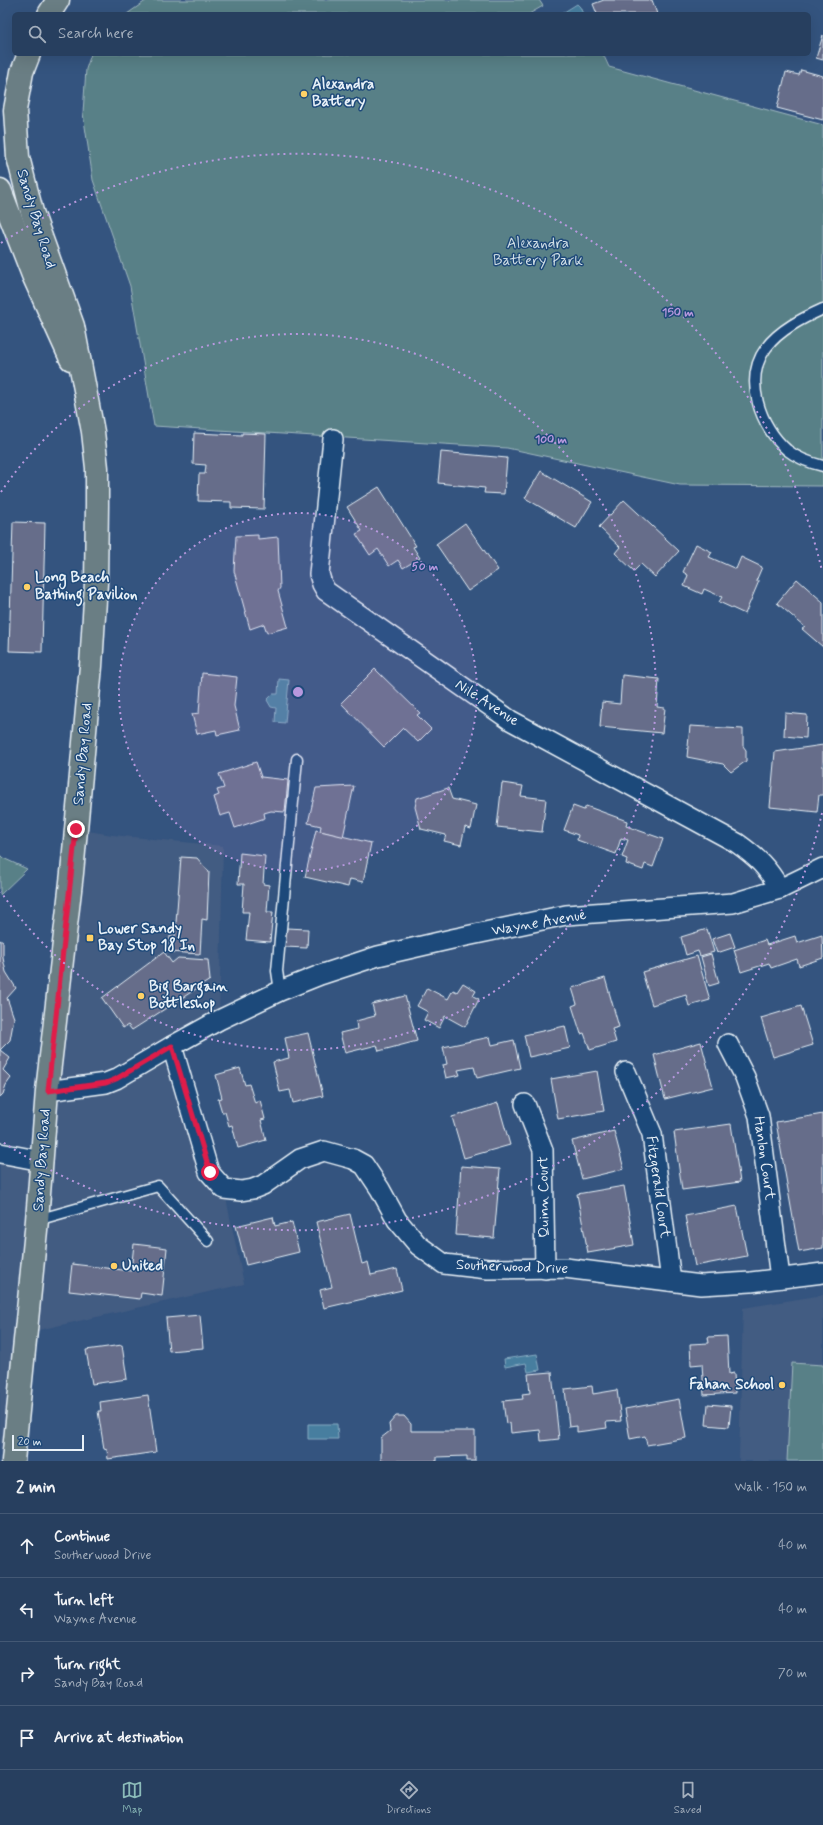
<!DOCTYPE html>
<meta charset="utf-8">
<style>
body{margin:0;font-family:Mynerve,sans-serif;background:#2f4665;color:#f1f3f6}
.scale{position:absolute;left:12px;bottom:10px;width:72px;box-sizing:border-box;padding-left:4px;border:2px solid #e8f1f8;border-top:0;font-size:11px;line-height:14px;white-space:nowrap;color:#e8f1f8;-webkit-text-stroke:3px #1f4a7a;paint-order:stroke}
.stop{position:absolute;width:12px;height:12px;margin:-9px;border:3px solid #e11d48;border-radius:50%;background:#fff}
.stop.end{background:#e11d48;border-color:#fff;box-shadow:0 1px 4px #0008}
.list{margin:0;padding:0;list-style:none}
h2{display:flex;justify-content:space-between;align-items:center;height:52px;margin:0;padding:0 16px;font-size:17px}
h2 small{font-size:13px;font-weight:400;color:#a4afbd}
.list li{display:grid;grid-template-columns:26px 1fr auto;gap:12px;align-items:center;box-sizing:border-box;height:64px;padding:0 16px;border-top:1px solid #435874}
.list b{display:block;font-size:15px;white-space:nowrap}
.list p{margin:0;font-size:13px;white-space:nowrap;color:#a4afbd}
.list em{font-size:13px;font-style:normal;color:#a4afbd}
.icon{flex:none;width:22px;height:22px;fill:none;stroke:currentColor;stroke-width:2;stroke-linecap:round;stroke-linejoin:round}
.map{position:relative;flex:none;width:823px;height:1461px;overflow:hidden}
.search{position:absolute;background:#273f5f;box-shadow:0 4px 16px #0002;left:12px;right:12px;top:12px;height:44px;display:flex;align-items:center;gap:10px;box-sizing:border-box;padding:0 14px;border-radius:6px;color:#a4afbd;font-size:15px}
.sheet{height:308px;background:#273f5f}
nav{display:flex;justify-content:space-around;align-items:center;box-sizing:border-box;height:56px;border-top:1px solid #435874;background:#273f5f;font-size:11px;color:#a4afbd}
nav a{display:grid;justify-items:center;gap:2px}
nav .on{color:#8bbbb9}
.map>svg:first-child{display:block}
</style>
<div class="map">
<svg width="823" height="1461" viewBox="0 0 823 1461">
<rect width="100%" height="100%" fill="#34547f"/>
<filter id="ink" filterUnits="userSpaceOnUse"><feTurbulence type="fractalNoise" baseFrequency=".025" numOctaves="2"/><feDisplacementMap in="SourceGraphic" scale="8" xChannelSelector="R" yChannelSelector="G"/><feConvolveMatrix kernelMatrix="1 2 1 2 8 2 1 2 1" color-interpolation-filters="sRGB"/></filter>
<g filter="url(#ink)">
<g fill="#435c82">
<path d="M76 829 112 835 223 846 219 1020 172 1046 224 1189 244 1284 25 1333 13 1461H0V1153L41 1161Z"/>
<path d="M823 1295V1461H739L743 1308Z"/>
</g>
<g fill="#588087" stroke="#a0b8c0">
<path d="M147 0H539L543 6 529 14H127Z"/>
<path d="M91 54H603L609 67 823 125V486L680 485 507 448 154 426 130 286 93 180 83 113 86 69Z"/>
<path d="M0 855 3 858 27 869 0 895Z"/>
<path d="M792 1363 823 1365V1461H787Z"/>
</g>
<g fill="#467e9f" stroke="#87acc3">
<path d="M577 4 580 7 583 14H561Z"/>
<path d="M279 679 289 680 285 723 275 722 276 708 271 707 267 700 273 694H278Z"/>
<path d="M537 1354 540 1370 528 1372 526 1363 505 1367 504 1359Z"/>
<path d="M308 1424H337L338 1439H308Z"/>
</g>
<g fill="#666d8a" stroke="#e8f1f8">
<path d="M604 0H652L657 14H597L593 4Z"/>
<path d="M823 35V60L816 58Z"/>
<path d="M801 70 823 76V120L777 108 786 72 799 75Z"/>
<path d="M194 433 242 435V433L266 434 264 509 231 508V502L198 501 199 474H205L206 465 193 464Z"/>
<path d="M441 452 507 458 504 494 484 493 485 488 438 483Z"/>
<path d="M541 471 592 502 576 528 525 498Z"/>
<path d="M379 487 416 546 413 547 420 558 403 568 398 560 389 566 378 549 370 555 356 534 362 531 347 507Z"/>
<path d="M624 500 679 551 655 577 641 564 634 571 615 553 620 547 599 527Z"/>
<path d="M13 522 45 523 42 652 9 651Z"/>
<path d="M465 523 498 570 468 591 436 544Z"/>
<path d="M258 535V539L278 537 280 588 278 591 288 627 267 633 264 624 250 629 234 571 236 536Z"/>
<path d="M696 544 712 552 709 557 736 569 741 557 762 567 756 581H759L745 614 719 602 722 597 704 589 702 594 684 586 688 575 683 572Z"/>
<path d="M797 579 823 602V647L802 629 805 627 777 603Z"/>
<path d="M375 669 420 713 417 715 431 729 418 742 403 728 384 747 341 703Z"/>
<path d="M202 673 237 677 234 706 240 730 217 735 216 730 197 734 192 714 199 713Z"/>
<path d="M622 675 659 679 657 707 665 708 662 733 600 727 602 702 620 704Z"/>
<path d="M785 713 807 715 806 738 784 736Z"/>
<path d="M690 726 743 729V746L746 750V761L731 772 723 764 687 757Z"/>
<path d="M823 745V795H819L817 812 770 807 775 752Z"/>
<path d="M256 762 261 777 288 780 285 812 271 811 264 813 265 818 235 828 230 813 220 816 214 797 219 795 217 790 224 788 219 774Z"/>
<path d="M502 783 523 786 521 796 546 799 542 832 497 827Z"/>
<path d="M354 786 343 837 320 831 321 826 308 823 316 788Z"/>
<path d="M448 788 452 799 476 805 471 829 465 827 461 845 444 841 446 835 421 829 415 807 417 798Z"/>
<path d="M573 806 584 810 586 806 627 821 626 826 663 839 653 867 645 864 643 870 626 864 627 859 622 857 628 840 621 838 616 854 577 840 578 835 564 830Z"/>
<path d="M316 830 371 843 363 882 350 879 348 887 305 877Z"/>
<path d="M240 853 265 856 263 884 269 885 267 912H273L270 942 246 940 249 912H242L244 884H238Z"/>
<path d="M181 857 197 858 209 872 207 920 202 919 200 954 169 952 170 936H175Z"/>
<path d="M286 928 308 929 307 948 284 947Z"/>
<path d="M707 929 714 952 700 956 698 951 686 955 681 937Z"/>
<path d="M730 933 735 947 717 953 712 939Z"/>
<path d="M822 935 823 958 799 966 797 959 771 968 769 963 741 972 734 950 765 940 767 945 795 936 797 943Z"/>
<path d="M0 940 3 942V958L6 972 16 988 7 998 14 1018 10 1040 0 1050 10 1058 3 1070 11 1078 6 1085 3 1094 0 1097Z"/>
<path d="M164 952 172 963 178 958 208 960 210 980 132 1030 128 1025 123 1028 102 998Z"/>
<path d="M711 954 719 983 709 986 701 957Z"/>
<path d="M697 956 710 1000 689 1006 686 995 652 1005 642 972Z"/>
<path d="M605 978 619 1027 612 1029 616 1042 590 1050 584 1033 581 1034 572 1006 577 1004 572 988Z"/>
<path d="M463 983 476 991 473 996 479 999 465 1027 445 1016 439 1028 424 1020 428 1012 417 1006 427 988 448 999 453 990 457 992Z"/>
<path d="M405 996 417 1041 379 1051 377 1045 345 1053 340 1033 357 1029 356 1021 375 1016 372 1004Z"/>
<path d="M801 1006 813 1045 773 1057 761 1018Z"/>
<path d="M565 1026 570 1048 529 1057 524 1035Z"/>
<path d="M308 1033 323 1096 293 1103 290 1090 280 1092 273 1062 289 1058 285 1038Z"/>
<path d="M490 1037 492 1045 514 1040 520 1068 477 1078 474 1067 458 1070 460 1075 446 1078 443 1065 447 1064 443 1047Z"/>
<path d="M701 1042 713 1087 665 1099 654 1055Z"/>
<path d="M240 1068 245 1085 249 1084 255 1103 260 1100 265 1119 261 1120 266 1140 238 1148 232 1125 229 1126 225 1112H222L218 1099 222 1098 216 1075Z"/>
<path d="M597 1071 604 1111 558 1119 551 1079Z"/>
<path d="M498 1103 510 1145 464 1158 452 1117Z"/>
<path d="M823 1114V1248L799 1252 776 1122Z"/>
<path d="M731 1124 740 1182 682 1190 674 1132Z"/>
<path d="M614 1131 624 1169 582 1179 572 1141Z"/>
<path d="M461 1166 500 1169 494 1238 456 1235Z"/>
<path d="M624 1186 634 1245 588 1253 577 1194Z"/>
<path d="M737 1206 747 1256 695 1266 685 1216Z"/>
<path d="M350 1214 362 1264 368 1262 371 1275 397 1269 402 1290 324 1308 320 1290 332 1287 316 1222Z"/>
<path d="M273 1217 275 1226 292 1222 299 1252 246 1265 236 1226Z"/>
<path d="M134 1244 167 1248 162 1296 141 1293 140 1299 69 1291 72 1264 131 1271Z"/>
<path d="M200 1315 203 1348 169 1351 166 1318Z"/>
<path d="M727 1336 729 1374 734 1373 735 1393 704 1395 702 1364 691 1365 690 1344 709 1343 708 1337Z"/>
<path d="M122 1345 127 1379 92 1384 86 1350Z"/>
<path d="M552 1372 559 1439 541 1441 540 1430 511 1433 510 1423 506 1424 503 1401 523 1399 522 1394 530 1393 528 1374Z"/>
<path d="M592 1386 593 1394 617 1390 621 1421 606 1422 607 1428 577 1432V1426L569 1427 565 1389Z"/>
<path d="M148 1395 156 1452 108 1459 107 1450 104 1449 98 1411H101L100 1402Z"/>
<path d="M679 1399 686 1438 647 1445 645 1436 630 1439 625 1409Z"/>
<path d="M708 1404 731 1406 729 1427 706 1425Z"/>
<path d="M396 1416H404L411 1424V1431H475V1461H467V1456L437 1457V1461H381V1438L390 1431 389 1424Z"/>
</g>
<g fill="none" stroke-linecap="round" stroke-linejoin="round">
<defs>
<g id="lane">
<path d="M823 309C803 318 779 330 766 348 743 379 760 427 787 450 797 458 811 463 823 466"/>
<path d="M280 991 277 971 297 759"/>
<path d="M37 1220 158 1186 208 1241"/>
</g>
<g id="street">
<path d="M333 439 319 574 322 584 326 591 510 720 737 843C758 858 767 867 780 889"/>
<path d="M728 1044 745 1077 759 1116 780 1278"/>
<path d="M172 1046 209 1172 224 1189 241 1191 253 1189 263 1185 300 1159 324 1151 353 1159 364 1165 380 1189 397 1220 418 1245 444 1264 488 1269 565 1268 701 1285 751 1282 823 1273"/>
<path d="M626 1072 652 1134 671 1281"/>
<path d="M47 1091 106 1083 116 1079 172 1046 219 1020 280 991 320 975 378 956 452 939 566 915 733 903 780 889 823 868"/>
<path d="M525 1104 543 1150 545 1269"/>
<path d="M0 1153 42 1161"/>
</g>
<g id="primary">
<path d="M49 14 58 0"/>
<path d="M0 190 33 275 71 359"/>
<path d="M13 1461 37 1220 47 1091 72 873 91 666 96 583 97 505V468L93 432 73 326 32 212 18 157 15 110 22 72 29 54"/>
</g>
</defs>
<use href="#lane" stroke="#e8f1f8" stroke-width="13"/>
<use href="#street" stroke="#e8f1f8" stroke-width="22"/>
<use href="#primary" stroke="#e8f1f8" stroke-width="25"/>
<use href="#lane" stroke="#1f4a7a" stroke-width="10"/>
<use href="#street" stroke="#1f4a7a" stroke-width="19"/>
<use href="#primary" stroke="#6b7e84" stroke-width="22"/>
</g>
</g>
<g fill="none" stroke-linecap="round" stroke-linejoin="round" filter="url(#ink)">
<path stroke="#e11d48" stroke-width="5" d="M76 829 48 1091 106 1083 116 1079 172 1046 210 1172"/>
</g>
<circle cx="298" cy="692" r="179" fill="#b798de" fill-opacity=".12"/>
<g fill="none" stroke="#b798de" stroke-width="2" stroke-dasharray="2 4">
<circle cx="298" cy="692" r="179"/>
<path d="M1 492A358 358 0 1 1 1 892"/>
<path d="M822 813A538 538 0 0 1 1 1141M1 243A538 538 0 0 1 822 571"/>
</g>
<g fill="#ffd166" stroke="#1f4a7a" stroke-width="1.5">
<circle cx="304" cy="94" r="4"/>
<circle cx="27" cy="587" r="4"/>
<rect x="86" y="934" width="8" height="8" rx="2"/>
<circle cx="141" cy="996" r="4"/>
<circle cx="114" cy="1266" r="4"/>
<circle cx="782" cy="1385" r="4"/>
</g>
<g text-anchor="middle" dominant-baseline="central" stroke-width="3" stroke-linejoin="round" paint-order="stroke">
<g font-size="15" font-weight="bold" fill="#e8f1f8" stroke="#1f4a7a" text-anchor="start">
<text x="312" y="85">Alexandra<tspan x="312" dy="17">Battery</tspan></text>
<text x="35" y="578">Long Beach<tspan x="35" dy="17">Bathing Pavilion</tspan></text>
<text x="98" y="929">Lower Sandy<tspan x="98" dy="17">Bay Stop 18 In</tspan></text>
<text x="149" y="987">Big Bargain<tspan x="149" dy="17">Bottleshop</tspan></text>
<text x="122" y="1266">United</text>
<text x="774" y="1385" text-anchor="end">Fahan School</text>
</g>
<g font-size="15" fill="#e8f1f8" stroke="#1f4a7a">
<text transform="translate(36 219) rotate(73)">Sandy Bay Road</text>
<text transform="translate(487 703) rotate(33)">Nile Avenue</text>
<text transform="translate(83 754) rotate(-85)">Sandy Bay Road</text>
<text transform="translate(539 923) rotate(-10)">Wayne Avenue</text>
<text transform="translate(764 1158) rotate(82)">Hanlon Court</text>
<text transform="translate(42 1160) rotate(-86)">Sandy Bay Road</text>
<text transform="translate(658 1187) rotate(82)">Fitzgerald Court</text>
<text transform="translate(544 1197) rotate(-91)">Quinn Court</text>
<text transform="translate(512 1267) rotate(2)">Southerwood Drive</text>
</g>
<g font-size="15" fill="#d2e0e7" stroke="#1f4a7a">
<text x="538" y="244">Alexandra<tspan x="538" dy="17">Battery Park</tspan></text>
</g>
</g>
<circle cx="298" cy="692" r="6" fill="#b798de" stroke="#1f4a7a" stroke-width="2"/>
<g font-size="12" text-anchor="middle" font-weight="bold" fill="#b798de" stroke="#1f4a7a" stroke-width="3" stroke-linejoin="round" paint-order="stroke">
<text x="678" y="316">150 m</text>
<text x="551" y="443">100 m</text>
<text x="425" y="570">50 m</text>
</g>
</svg>
<div class="scale">20 m</div>
<div class="stop" style="left:210px;top:1172px"></div>
<div class="stop end" style="left:76px;top:829px"></div>
<div class="search"><svg class="icon" aria-label="search" viewBox="0 0 24 24"><circle cx="10" cy="10" r="6"/><path d="M15 15l6 6"/></svg>Search here</div>
</div>
<section class="sheet">
<h2>2 min<small>Walk · 150 m</small></h2>
<ul class="list">
<li><svg class="icon" aria-label="ahead" viewBox="0 0 24 24"><path d="M12 20V5M6 11l6-6 6 6"/></svg><div><b>Continue</b><p>Southerwood Drive</p></div><em>40 m</em></li>
<li><svg class="icon" aria-label="left" viewBox="0 0 24 24"><path d="M17 20v-9H6M10 6l-5 5 5 5"/></svg><div><b>Turn left</b><p>Wayne Avenue</p></div><em>40 m</em></li>
<li><svg class="icon" aria-label="right" viewBox="0 0 24 24"><path d="M7 20v-9h11M14 6l5 5-5 5"/></svg><div><b>Turn right</b><p>Sandy Bay Road</p></div><em>70 m</em></li>
<li><svg class="icon" aria-label="arrive" viewBox="0 0 24 24"><path d="M6 21V4h12l-3 4 3 4H6"/></svg><div><b>Arrive at destination</b></div></li>
</ul>
</section>
<nav>
<a class="on"><svg class="icon" aria-label="map" viewBox="0 0 24 24"><path d="M3 6l6-2 6 2 6-2v14l-6 2-6-2-6 2zM9 4v14M15 6v14"/></svg>Map</a>
<a><svg class="icon" aria-label="directions" viewBox="0 0 24 24"><path d="M12 3l9 9-9 9-9-9zM9 14v-3h6M13 9l2 2-2 2"/></svg>Directions</a>
<a><svg class="icon" aria-label="saved" viewBox="0 0 24 24"><path d="M7 4h10v16l-5-4-5 4z"/></svg>Saved</a>
</nav>
